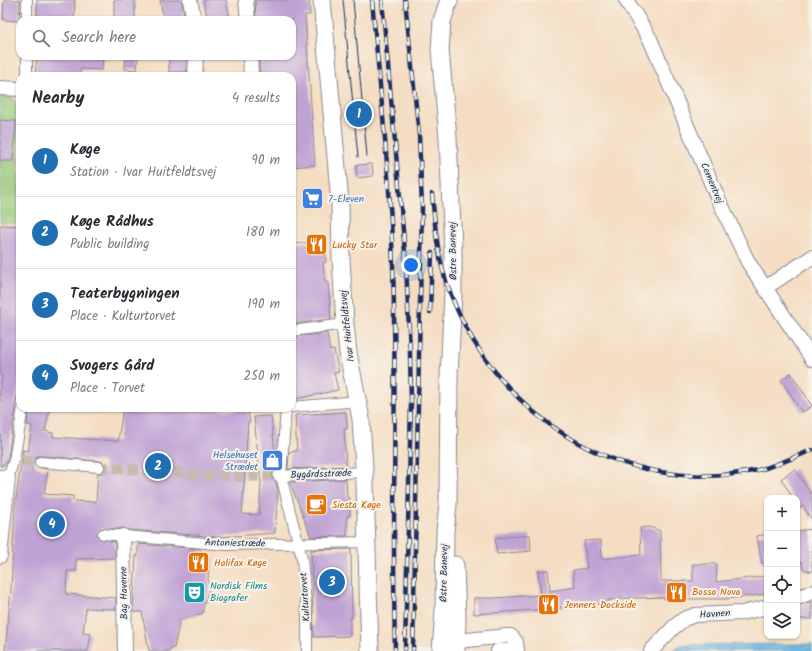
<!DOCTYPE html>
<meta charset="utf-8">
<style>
body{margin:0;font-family:Kalam,sans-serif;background:#f7f7f7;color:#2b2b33}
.controls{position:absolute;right:12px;bottom:12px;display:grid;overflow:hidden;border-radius:8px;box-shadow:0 1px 3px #0004}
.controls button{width:36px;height:36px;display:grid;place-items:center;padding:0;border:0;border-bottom:1px solid #e1e1e2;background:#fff;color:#2b2b33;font:20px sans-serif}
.you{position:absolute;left:411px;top:265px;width:14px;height:14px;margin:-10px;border:3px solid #fff;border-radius:50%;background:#1a73e8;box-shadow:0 0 0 6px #1a73e833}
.badge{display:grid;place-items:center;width:26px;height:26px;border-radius:50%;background:#1f6fb2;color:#fff;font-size:13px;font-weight:700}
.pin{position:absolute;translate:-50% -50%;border:2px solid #fff;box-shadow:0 1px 4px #0006}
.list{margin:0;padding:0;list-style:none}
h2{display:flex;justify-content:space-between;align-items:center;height:52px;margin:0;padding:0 16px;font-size:17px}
h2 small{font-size:13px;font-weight:400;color:#7c7c81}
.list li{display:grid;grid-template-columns:26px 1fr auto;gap:12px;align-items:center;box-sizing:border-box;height:72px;padding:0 16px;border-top:1px solid #e1e1e2}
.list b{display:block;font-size:15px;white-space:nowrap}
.list p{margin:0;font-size:13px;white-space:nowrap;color:#7c7c81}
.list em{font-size:13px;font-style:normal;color:#7c7c81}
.icon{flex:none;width:22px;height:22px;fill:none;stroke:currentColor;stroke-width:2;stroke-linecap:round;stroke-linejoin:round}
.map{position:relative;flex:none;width:812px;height:651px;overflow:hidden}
.search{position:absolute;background:#fff;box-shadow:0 1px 3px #0004;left:16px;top:16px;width:280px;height:44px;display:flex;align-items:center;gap:10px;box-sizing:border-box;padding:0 14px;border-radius:12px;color:#7c7c81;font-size:15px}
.panel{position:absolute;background:#fff;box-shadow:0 1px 3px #0004;left:16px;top:72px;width:280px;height:340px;border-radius:12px}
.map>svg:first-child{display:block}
</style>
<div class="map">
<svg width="812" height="651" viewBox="0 0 812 651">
<rect width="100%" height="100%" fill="#f7f3e8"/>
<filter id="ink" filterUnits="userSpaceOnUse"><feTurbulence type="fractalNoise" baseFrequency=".025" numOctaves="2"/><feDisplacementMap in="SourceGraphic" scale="8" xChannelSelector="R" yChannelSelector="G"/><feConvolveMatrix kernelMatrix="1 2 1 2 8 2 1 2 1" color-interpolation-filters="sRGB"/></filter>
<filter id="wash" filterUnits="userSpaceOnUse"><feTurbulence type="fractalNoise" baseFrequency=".012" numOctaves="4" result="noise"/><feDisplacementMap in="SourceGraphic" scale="16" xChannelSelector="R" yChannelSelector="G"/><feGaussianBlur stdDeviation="0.9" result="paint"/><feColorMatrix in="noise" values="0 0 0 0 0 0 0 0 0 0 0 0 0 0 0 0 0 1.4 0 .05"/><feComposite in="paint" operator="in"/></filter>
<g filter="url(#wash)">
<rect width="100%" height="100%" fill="#f4ddc2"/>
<path fill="#92c677" stroke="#567a6a" d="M0 96H9L13 98 16 103 20 224 0 223Z"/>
<path fill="#65b4df" stroke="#40729e" d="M812 644V651H672L681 645Z"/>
<g id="blocks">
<g fill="#bfa2d4" fill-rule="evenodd">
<path d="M4 0H20L19 21 3 20Z"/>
<path d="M37 0H75L74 20H37Z"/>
<rect x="114" y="0" width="21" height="20"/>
<path d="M160 0H181L185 20H164Z"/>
<path d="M203 0H226L230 18 223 20H208Z"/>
<path d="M255 0H309L310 15H305L315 165 292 167V76H260L259 56H292V20H256Z"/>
<path d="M37 56H103L102 70 80 69V76L54 75V76H35Z"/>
<path d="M126 56H138L137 70 125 69Z"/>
<rect x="169" y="56" width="18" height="16"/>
<path d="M0 120 16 121 13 161H0Z"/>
<path d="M372 164 373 176 357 178 356 165Z"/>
<path d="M0 225 20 226V374L15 408H16L14 422H13L8 458 7 462 0 466 1 399H0V392L2 376H0Z"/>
<path d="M324 241 326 262 323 263 325 282H328L331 319 292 324V244Z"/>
<path d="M327 333 330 351 334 350 339 372 334 373 338 390 296 399 292 379V337Z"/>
<path d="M791 373 812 406 802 412 781 380Z"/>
<path d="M29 408H50L45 431 53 433V437L118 441 123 408H186L248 411 250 422H248L242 514 259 515 261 483 254 417 271 416 275 452H276L275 470 272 473V477L273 480 276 482 278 490 275 533 220 537 128 530 123 528 118 529 101 528 97 533 99 539 115 542V558L76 559V571H67L66 594 116 598V609L86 608 83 633 91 634 88 651H5L11 590 15 505 23 451H22V450L28 451 32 426 27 425ZM37 456H41L100 461 103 462 105 468 102 473H98L96 502 73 501V496L44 494 48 469 36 467 34 462Z"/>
<path d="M346 412 347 429H344L346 466 288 469 289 452 297 451 295 415Z"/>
<path d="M795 469 812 495V520L803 506 800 508 797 504V498H793L781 479Z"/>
<path d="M346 479 347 498H350V516H347V536L311 537 290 482Z"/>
<path d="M650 527 660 531 661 581H693V564H717L716 582 767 576V594L726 599H664V597L635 598 608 600V603L588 605V604L552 609 474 614V598H493L541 595 538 571 548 570 550 591 575 587 573 570 587 568 584 541 601 540 602 559 641 555 640 528Z"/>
<path d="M812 529V572L803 569 802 562H797V531Z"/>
<path d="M767 534V563H762L757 536Z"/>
<path d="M530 535 531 551 497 554 495 538Z"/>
<path d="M138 544 200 549 202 558H209L208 580 210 586 203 608V613L180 620 174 648H170V651H149L142 612H134L133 610 136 556H138Z"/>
<path d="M351 549 352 618H350V636L314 637 311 550Z"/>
<path d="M812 601V619H797V606Z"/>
</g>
</g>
</g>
<g filter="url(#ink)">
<use href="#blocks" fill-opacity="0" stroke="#888690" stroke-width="1"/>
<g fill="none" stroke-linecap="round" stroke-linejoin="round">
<g stroke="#c9baae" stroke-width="10" stroke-dasharray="10 5" stroke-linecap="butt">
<path d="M22 461 40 462"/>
<path d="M99 467 244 477 278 476"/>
</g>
<defs>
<g id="pedestrian">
<path d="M27 0V20"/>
<path d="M27 56V76"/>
<path d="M292 331 345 324"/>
<path d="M292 407 358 401"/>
<path d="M286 408 281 476 302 558 307 616V651"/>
<path d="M40 462 99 467"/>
<path d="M278 476 365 472"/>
<path d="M8 478 14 460 23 408"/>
<path d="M103 534 227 545 367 542"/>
</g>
<g id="minor">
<path d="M190 0 194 20"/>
<path d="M246 0 248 20"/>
<path d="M626 0 650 39 716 194 748 262 812 359"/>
<path d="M250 56 251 76"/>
<path d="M195 76 196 56"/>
<path d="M0 88 20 89"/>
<path d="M765 288 812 257"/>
<path d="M0 477 8 478 0 556"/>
<path d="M123 536 125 651"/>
<path d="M797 598 812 592"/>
<path d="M457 641 507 636H511L516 642 517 651"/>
<path d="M498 651H510"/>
<path d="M651 651 674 627 684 619 695 615 742 613 767 607"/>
</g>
<g id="tertiary">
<path d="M322 0 340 203 341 259 345 324 348 353 361 419 365 484 370 651"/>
<path d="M455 565 457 619 456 651"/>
<path d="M441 651 444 610 445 531 448 504 449 376 453 294V250L448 138 440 50 442 21 449 0"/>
</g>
</defs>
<use href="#pedestrian" stroke="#888690" stroke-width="12"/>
<use href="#minor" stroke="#888690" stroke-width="16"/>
<use href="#tertiary" stroke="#888690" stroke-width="19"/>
<use href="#pedestrian" stroke="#fff" stroke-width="10"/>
<use href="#minor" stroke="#fff" stroke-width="14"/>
<use href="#tertiary" stroke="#fff" stroke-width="17"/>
<g stroke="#1b2f5e" stroke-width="1">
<path d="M343 0 358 157"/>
<path d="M353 0 367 156"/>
</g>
<defs>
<g id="rail">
<path d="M372 0C380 88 390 176 393 265 397 393 392 522 395 651"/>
<path d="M382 0 406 263 410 353 411 401 405 651"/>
<path d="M405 0 419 135 422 207 413 651"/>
<path d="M432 194C435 225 437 255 447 284 492 414 620 499 758 470 775 466 795 457 812 450"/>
<path d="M430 312 432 253"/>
</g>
</defs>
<use href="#rail" stroke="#1b2f5e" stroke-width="4.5"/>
<use href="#rail" stroke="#f7f3e8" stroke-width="3" stroke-dasharray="9" stroke-linecap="butt"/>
</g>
</g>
<defs>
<symbol id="supermarket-square" viewBox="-11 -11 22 22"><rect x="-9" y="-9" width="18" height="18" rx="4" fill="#3f7fe0" stroke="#f7f3e8"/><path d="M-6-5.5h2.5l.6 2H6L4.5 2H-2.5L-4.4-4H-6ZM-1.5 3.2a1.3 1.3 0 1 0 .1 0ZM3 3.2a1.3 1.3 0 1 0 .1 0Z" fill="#fff"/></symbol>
<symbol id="restaurant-square" viewBox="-11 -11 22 22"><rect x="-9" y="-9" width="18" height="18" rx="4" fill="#e8710a" stroke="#f7f3e8"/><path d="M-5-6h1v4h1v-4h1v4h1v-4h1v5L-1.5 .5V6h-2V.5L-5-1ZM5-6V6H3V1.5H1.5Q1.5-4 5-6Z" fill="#fff"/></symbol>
<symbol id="shop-square" viewBox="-11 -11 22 22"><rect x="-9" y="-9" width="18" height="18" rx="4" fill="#3f7fe0" stroke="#f7f3e8"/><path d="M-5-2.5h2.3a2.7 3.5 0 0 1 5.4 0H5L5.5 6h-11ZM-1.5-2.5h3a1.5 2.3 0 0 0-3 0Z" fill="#fff"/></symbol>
<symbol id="cafe-square" viewBox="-11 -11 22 22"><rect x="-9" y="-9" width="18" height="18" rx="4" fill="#e8710a" stroke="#f7f3e8"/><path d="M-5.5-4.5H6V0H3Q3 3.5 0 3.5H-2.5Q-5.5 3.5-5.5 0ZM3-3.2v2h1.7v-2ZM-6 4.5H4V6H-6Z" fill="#fff"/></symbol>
<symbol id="theatre-square" viewBox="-11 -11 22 22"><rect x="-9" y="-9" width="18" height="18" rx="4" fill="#0f9aa8" stroke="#f7f3e8"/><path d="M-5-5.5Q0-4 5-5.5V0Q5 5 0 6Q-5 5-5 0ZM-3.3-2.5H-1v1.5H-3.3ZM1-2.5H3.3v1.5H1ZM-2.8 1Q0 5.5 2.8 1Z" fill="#fff"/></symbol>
</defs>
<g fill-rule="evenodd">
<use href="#supermarket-square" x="300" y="186" width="25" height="25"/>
<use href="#restaurant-square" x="304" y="232" width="25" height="25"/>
<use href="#shop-square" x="260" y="448" width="25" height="25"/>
<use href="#cafe-square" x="304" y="492" width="25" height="25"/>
<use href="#restaurant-square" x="186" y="550" width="25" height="25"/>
<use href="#theatre-square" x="182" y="580" width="25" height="25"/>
<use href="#restaurant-square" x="664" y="580" width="25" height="25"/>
<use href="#restaurant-square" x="536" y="592" width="25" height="25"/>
</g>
<g text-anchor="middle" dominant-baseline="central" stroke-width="4" stroke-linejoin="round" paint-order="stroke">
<g font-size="10" fill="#1b2f5e" stroke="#f7f3e8">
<text transform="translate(712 183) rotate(67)">Cementvej</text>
<text transform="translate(453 251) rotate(-91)">Østre Banevej</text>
<text transform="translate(347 326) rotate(-96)">Ivar Huitfeldtsvej</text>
<text transform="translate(321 474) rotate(-2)">Bygårdsstræde</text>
<text transform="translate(235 543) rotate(1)">Antoniestræde</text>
<text transform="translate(444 573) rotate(-89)">Østre Banevej</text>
<text transform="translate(124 593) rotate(-91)">Bag Haverne</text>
<text transform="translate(305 597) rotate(-94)">Kulturtorvet</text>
<text transform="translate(715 614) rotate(-4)">Havnen</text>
</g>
<g font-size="10" fill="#366cbe" stroke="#f7f3e8" text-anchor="start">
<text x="328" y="199">7-Eleven</text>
<text x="258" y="455" text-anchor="end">Helsehuset<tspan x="258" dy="12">Strædet</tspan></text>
</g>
<g font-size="10" fill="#c56008" stroke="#f7f3e8" text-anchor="start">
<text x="332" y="245">Lucky Star</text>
<text x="332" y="505">Siesta Køge</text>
<text x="214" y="563">Halifax Køge</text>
<text x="692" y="592">Bossa Nova</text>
<text x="564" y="605">Jenners Dockside</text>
</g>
<g font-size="10" fill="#0d838f" stroke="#f7f3e8" text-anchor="start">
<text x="210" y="586">Nordisk Films<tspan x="210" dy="12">Biografer</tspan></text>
</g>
</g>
</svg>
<div class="controls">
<button>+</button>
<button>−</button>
<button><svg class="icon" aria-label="locate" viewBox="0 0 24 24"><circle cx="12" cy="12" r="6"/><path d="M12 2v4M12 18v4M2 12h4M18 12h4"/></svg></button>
<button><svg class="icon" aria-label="layers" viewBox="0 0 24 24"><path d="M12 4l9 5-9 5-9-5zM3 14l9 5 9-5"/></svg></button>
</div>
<div class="you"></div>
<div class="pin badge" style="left:359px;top:114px">1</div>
<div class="pin badge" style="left:158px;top:466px">2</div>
<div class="pin badge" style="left:332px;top:582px">3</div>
<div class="pin badge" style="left:52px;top:524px">4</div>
<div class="search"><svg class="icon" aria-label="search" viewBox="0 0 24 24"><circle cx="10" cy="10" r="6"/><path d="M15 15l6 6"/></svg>Search here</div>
<section class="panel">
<h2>Nearby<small>4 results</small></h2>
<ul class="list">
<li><span class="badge">1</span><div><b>Køge</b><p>Station · Ivar Huitfeldtsvej</p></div><em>90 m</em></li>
<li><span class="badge">2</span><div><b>Køge Rådhus</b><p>Public building</p></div><em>180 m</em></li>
<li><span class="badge">3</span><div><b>Teaterbygningen</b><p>Place · Kulturtorvet</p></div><em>190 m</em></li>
<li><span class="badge">4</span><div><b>Svogers Gård</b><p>Place · Torvet</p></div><em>250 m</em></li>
</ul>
</section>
</div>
